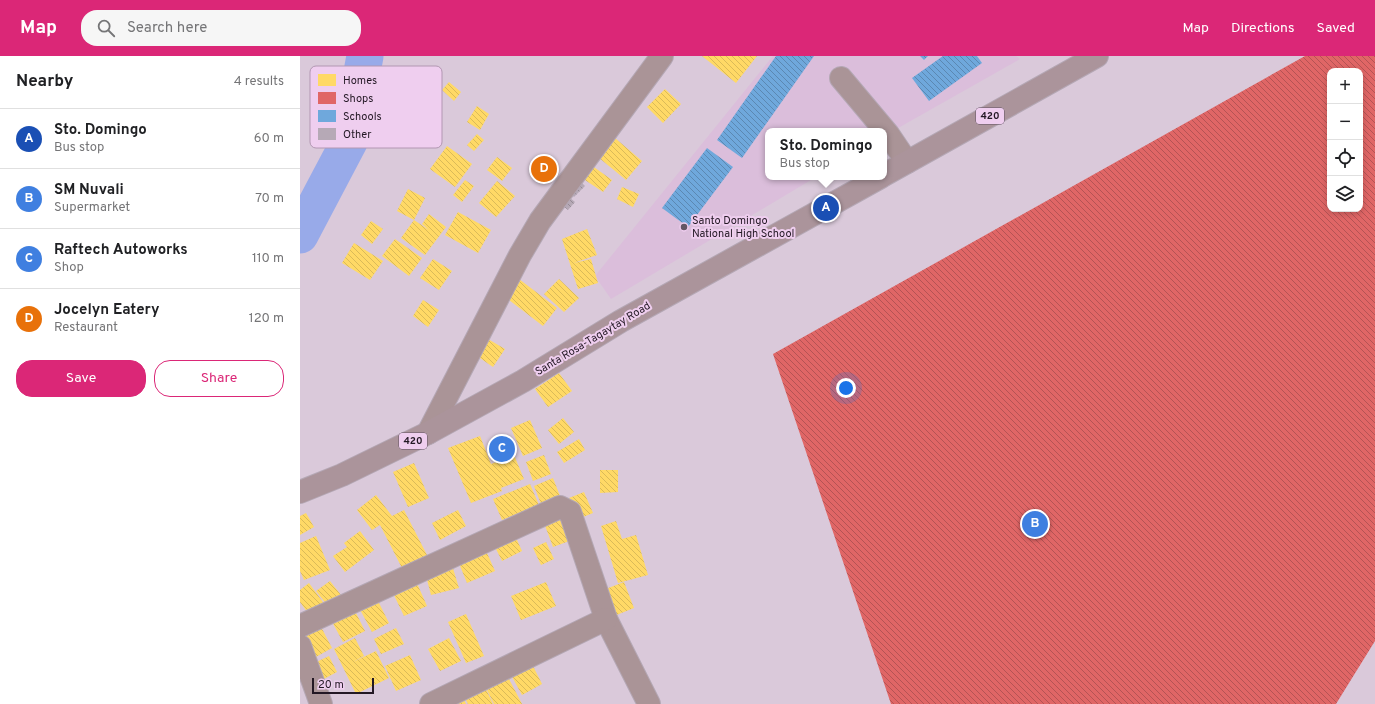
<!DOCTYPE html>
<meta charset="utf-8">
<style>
body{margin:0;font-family:Overpass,sans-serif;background:#f6f6f6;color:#202124}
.controls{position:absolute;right:12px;top:12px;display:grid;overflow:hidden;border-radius:8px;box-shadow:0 2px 6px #0003}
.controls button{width:36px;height:36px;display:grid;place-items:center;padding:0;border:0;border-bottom:1px solid #e0e0e0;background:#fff;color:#202124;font:20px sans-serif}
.scale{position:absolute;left:12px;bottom:10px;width:62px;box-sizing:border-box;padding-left:4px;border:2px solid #231824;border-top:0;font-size:11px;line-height:14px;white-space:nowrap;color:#231824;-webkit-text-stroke:3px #efceef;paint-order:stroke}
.you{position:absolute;left:546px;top:332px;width:14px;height:14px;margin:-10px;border:3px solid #fff;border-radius:50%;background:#1a73e8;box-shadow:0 0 0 6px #1a73e833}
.badge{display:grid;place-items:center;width:26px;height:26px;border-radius:50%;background:#db2777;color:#fff;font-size:13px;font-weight:700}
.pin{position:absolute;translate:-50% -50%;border:2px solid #fff;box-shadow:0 1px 4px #0006}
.popup{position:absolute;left:465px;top:72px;width:122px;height:52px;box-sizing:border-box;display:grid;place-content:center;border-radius:8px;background:#fff;filter:drop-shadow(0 1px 3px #0005);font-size:13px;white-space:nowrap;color:#757577}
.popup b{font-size:15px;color:#202124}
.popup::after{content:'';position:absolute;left:50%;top:100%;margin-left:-8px;border:8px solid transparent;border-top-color:#fff}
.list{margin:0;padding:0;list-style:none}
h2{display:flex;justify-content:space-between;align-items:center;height:52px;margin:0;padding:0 16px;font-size:17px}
h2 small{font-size:13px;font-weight:400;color:#757577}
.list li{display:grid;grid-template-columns:26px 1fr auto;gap:12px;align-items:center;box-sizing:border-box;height:60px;padding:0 16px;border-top:1px solid #e0e0e0}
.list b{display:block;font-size:15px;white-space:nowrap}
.list p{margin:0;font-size:13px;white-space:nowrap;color:#757577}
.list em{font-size:13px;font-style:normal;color:#757577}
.actions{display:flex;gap:8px;padding:12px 16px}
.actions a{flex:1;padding:9px 0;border:1px solid #db2777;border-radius:16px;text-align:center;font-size:14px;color:#db2777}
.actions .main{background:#db2777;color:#fff}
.icon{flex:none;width:22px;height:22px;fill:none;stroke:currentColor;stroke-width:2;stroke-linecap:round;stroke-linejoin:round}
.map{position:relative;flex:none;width:1075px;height:648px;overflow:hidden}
header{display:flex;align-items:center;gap:24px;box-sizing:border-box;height:56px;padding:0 20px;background:#db2777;color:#fff}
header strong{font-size:19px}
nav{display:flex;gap:22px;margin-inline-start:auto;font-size:14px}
.search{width:280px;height:36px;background:#f6f6f6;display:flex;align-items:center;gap:10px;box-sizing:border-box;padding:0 14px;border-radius:16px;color:#757577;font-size:15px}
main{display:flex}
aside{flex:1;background:#fff}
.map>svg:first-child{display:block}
</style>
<header>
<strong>Map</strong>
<div class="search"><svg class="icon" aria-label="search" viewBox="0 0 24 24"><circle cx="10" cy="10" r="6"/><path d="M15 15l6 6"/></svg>Search here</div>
<nav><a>Map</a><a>Directions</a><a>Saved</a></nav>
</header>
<main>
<aside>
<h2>Nearby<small>4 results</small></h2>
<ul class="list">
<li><span class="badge" style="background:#1a4fb4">A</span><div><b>Sto. Domingo</b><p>Bus stop</p></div><em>60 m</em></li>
<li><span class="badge" style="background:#3f7fe0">B</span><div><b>SM Nuvali</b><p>Supermarket</p></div><em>70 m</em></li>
<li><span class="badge" style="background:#3f7fe0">C</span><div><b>Raftech Autoworks</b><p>Shop</p></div><em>110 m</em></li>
<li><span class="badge" style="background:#e8710a">D</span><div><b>Jocelyn Eatery</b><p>Restaurant</p></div><em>120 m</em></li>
</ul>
<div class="actions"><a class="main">Save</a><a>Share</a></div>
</aside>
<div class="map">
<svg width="1075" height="648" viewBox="0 0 1075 648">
<defs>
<pattern id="homes-back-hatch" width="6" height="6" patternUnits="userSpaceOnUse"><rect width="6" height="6" fill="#ffd966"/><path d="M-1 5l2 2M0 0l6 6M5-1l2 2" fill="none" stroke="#daba58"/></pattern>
<pattern id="shops-back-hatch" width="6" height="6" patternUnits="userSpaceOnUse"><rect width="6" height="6" fill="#e06666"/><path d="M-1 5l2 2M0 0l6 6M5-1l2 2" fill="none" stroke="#b55354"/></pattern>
<pattern id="schools-back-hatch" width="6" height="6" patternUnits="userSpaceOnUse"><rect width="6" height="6" fill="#6fa8dc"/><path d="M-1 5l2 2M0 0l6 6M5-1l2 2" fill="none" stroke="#5b88b2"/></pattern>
<pattern id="building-back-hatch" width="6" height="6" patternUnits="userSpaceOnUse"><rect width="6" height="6" fill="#b6a9b6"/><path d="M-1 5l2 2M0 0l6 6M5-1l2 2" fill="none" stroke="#948994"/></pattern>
</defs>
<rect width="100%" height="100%" fill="#dac9da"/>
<path fill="#dbbedb" d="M473 0H716L720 3 584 80V75H468V121H516L311 243 295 220Z"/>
<g fill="url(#homes-back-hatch)">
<path d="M402 0H457L436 27Z"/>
<path d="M149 26 161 36 154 45 142 34Z"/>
<path d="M365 33 381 48 363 67 347 51Z"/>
<path d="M177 50 189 58 180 74 167 66Z"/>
<path d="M177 78 184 84 174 95 167 89Z"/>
<path d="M315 82 342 105 326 124 298 101Z"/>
<path d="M147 90 172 108 155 131 130 113Z"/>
<path d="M197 101 212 112 202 125 187 114Z"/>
<path d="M291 109 312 124 303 136 282 122Z"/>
<path d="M165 124 174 130 162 146 153 139Z"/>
<path d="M197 125 215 140 196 161 179 147Z"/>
<path d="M322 131 339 138 333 151 317 143Z"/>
<path d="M108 133 125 142 114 164 97 155Z"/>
<path d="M158 156 191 174 178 197 145 179Z"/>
<path d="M129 158 146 171 125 199 101 182 114 164 129 174 122 168Z"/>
<path d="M71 165 83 173 72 188 61 179Z"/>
<path d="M287 173 297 199 274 207 291 203 298 227 278 233 262 183Z"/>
<path d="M95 183 122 202 109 220 82 200Z"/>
<path d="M54 187 83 205 70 224 42 207Z"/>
<path d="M133 203 152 215 139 234 120 222Z"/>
<path d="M219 223 257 252 243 270 205 241Z"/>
<path d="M259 223 279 242 264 256 244 238Z"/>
<path d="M123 244 139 254 128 271 113 260Z"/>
<path d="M188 283 205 293 193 311 177 300Z"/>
<path d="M259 317 272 335 248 351 235 333Z"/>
<path d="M263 362 274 376 259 388 248 374Z"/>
<path d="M230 364 242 392 223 400 211 372Z"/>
<path d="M180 380 191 408 214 399 224 423 201 432 202 435 171 447 148 392Z"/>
<path d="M279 383 285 394 264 407 257 396Z"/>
<path d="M244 399 251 418 233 425 226 406Z"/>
<path d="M114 407 129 442 108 451 93 416Z"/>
<path d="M300 414H318V436L300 437Z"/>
<path d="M253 422 260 440 241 448 234 430Z"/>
<path d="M230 428 239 449 202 464 193 443Z"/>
<path d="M284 436 293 457 278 463 269 442Z"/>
<path d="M76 439 92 460 104 454 127 499 102 512 80 469 72 474 57 454Z"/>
<path d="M158 454 166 470 140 484 132 467Z"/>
<path d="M6 457 14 471 0 479V460Z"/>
<path d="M263 460 272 484 253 491 244 467Z"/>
<path d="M316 465 322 483 336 479 348 519 318 527 301 470Z"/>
<path d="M212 473 222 495 202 505 191 483Z"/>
<path d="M60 475 74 494 45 516 33 500 47 491 44 487Z"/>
<path d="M16 480 30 514 4 524 0 515V487Z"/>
<path d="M246 486 254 503 241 509 233 492Z"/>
<path d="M183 488 195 515 167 527 156 500Z"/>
<path d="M152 509 159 532 131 539 125 516Z"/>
<path d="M30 525 41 539 27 549 16 535Z"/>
<path d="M116 525 127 550 104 560 92 535Z"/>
<path d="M246 526 256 550 221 564 211 540Z"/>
<path d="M324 526 334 552 314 560 303 534Z"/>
<path d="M9 527 25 549 10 560 0 546V534Z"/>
<path d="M75 539 89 567 72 576 57 548Z"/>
<path d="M54 553 65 575 43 586 31 564Z"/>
<path d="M166 558 184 600 166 607 148 566Z"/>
<path d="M19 567 32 592 14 602 0 577Z"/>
<path d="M96 572 104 588 81 598 74 583Z"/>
<path d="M55 582 64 600 53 606 76 595 89 622 56 638 34 593Z"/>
<path d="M149 582 161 605 140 615 128 593Z"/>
<path d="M110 599 121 624 96 635 85 610Z"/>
<path d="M29 600 37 616 20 625 12 608Z"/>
<path d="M232 608 242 628 222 639 211 619Z"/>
<path d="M207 619 222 648H194L185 630Z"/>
<path d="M184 629 193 648H168L163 638Z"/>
<path d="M163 641 166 648H148Z"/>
</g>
<path fill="url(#shops-back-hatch)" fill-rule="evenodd" d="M1005 0H1075V585L1036 648H591L473 298ZM1030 15H1060V153H1030Z"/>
<g fill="url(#schools-back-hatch)">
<path d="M476 0H514L442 102 417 84Z"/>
<path d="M620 0H628L624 4Z"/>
<path d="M643 0H677L682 7 629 45 612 22Z"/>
<path d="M407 92 433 111 388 171 362 152Z"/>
</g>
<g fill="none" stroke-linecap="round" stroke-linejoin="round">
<path stroke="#98aae9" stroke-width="37" d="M0 179 49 86 65 0"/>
</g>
<g fill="url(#building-back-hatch)">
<path d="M278 123 285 130 274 141 267 133Z"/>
<path d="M264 137 275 146 268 154 257 145Z"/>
</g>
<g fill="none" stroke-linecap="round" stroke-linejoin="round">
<defs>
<g id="minor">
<path d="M541 22 588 78 607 106"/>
<path d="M128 377 220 199 240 165 362 0"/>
<path d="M0 570 260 451 270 456 306 563 349 648"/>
<path d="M0 590 21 648"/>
<path d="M131 648 306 563"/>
</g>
<g id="major">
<path d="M584 119 797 0"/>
<path d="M0 436 42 419 128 377 223 325 321 265 581 121"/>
</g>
</defs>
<use href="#minor" stroke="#b4a7b4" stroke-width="24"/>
<use href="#major" stroke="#b4a7b4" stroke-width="24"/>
<use href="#minor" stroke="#aa9497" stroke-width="22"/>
<use href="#major" stroke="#ab949b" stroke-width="22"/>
</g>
<circle fill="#635664" stroke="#efceef" stroke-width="1.5" cx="384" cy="171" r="4"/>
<g text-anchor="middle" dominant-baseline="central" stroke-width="4" stroke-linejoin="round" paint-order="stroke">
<g fill="#efceef" stroke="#604f61" stroke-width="1">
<rect x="676" y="52" width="28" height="16" rx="3"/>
<rect x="99" y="377" width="28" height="16" rx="3"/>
</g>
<g font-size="10" font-weight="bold" fill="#231824">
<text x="690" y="60">420</text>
<text x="113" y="385">420</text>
</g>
<g font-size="11" fill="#231824" stroke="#efceef" text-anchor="start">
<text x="392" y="165">Santo Domingo<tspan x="392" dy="13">National High School</tspan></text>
</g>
<g font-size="11" fill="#231824" stroke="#efceef">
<text transform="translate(293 283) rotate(-31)">Santa Rosa-Tagaytay Road</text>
</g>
</g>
<rect x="10" y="10" width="132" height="82" rx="6" fill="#efceef" stroke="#b297b2" stroke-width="1"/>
<rect x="18" y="18" width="18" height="12" fill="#ffd966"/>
<rect x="18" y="36" width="18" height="12" fill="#e06666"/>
<rect x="18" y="54" width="18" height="12" fill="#6fa8dc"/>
<rect x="18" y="72" width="18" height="12" fill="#b6a9b6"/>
<g font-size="11" fill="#231824">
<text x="43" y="28">Homes</text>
<text x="43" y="46">Shops</text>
<text x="43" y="64">Schools</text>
<text x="43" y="82">Other</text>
</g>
</svg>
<div class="controls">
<button>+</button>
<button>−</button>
<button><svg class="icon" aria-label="locate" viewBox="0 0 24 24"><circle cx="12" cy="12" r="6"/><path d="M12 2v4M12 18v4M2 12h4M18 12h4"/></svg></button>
<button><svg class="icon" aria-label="layers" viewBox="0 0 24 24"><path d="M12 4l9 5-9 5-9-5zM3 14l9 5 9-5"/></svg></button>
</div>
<div class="scale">20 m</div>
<div class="you"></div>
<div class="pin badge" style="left:526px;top:152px;background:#1a4fb4">A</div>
<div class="popup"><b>Sto. Domingo</b>Bus stop</div>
<div class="pin badge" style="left:735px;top:468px;background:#3f7fe0">B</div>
<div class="pin badge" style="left:202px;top:393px;background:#3f7fe0">C</div>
<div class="pin badge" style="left:244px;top:113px;background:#e8710a">D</div>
</div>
</main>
